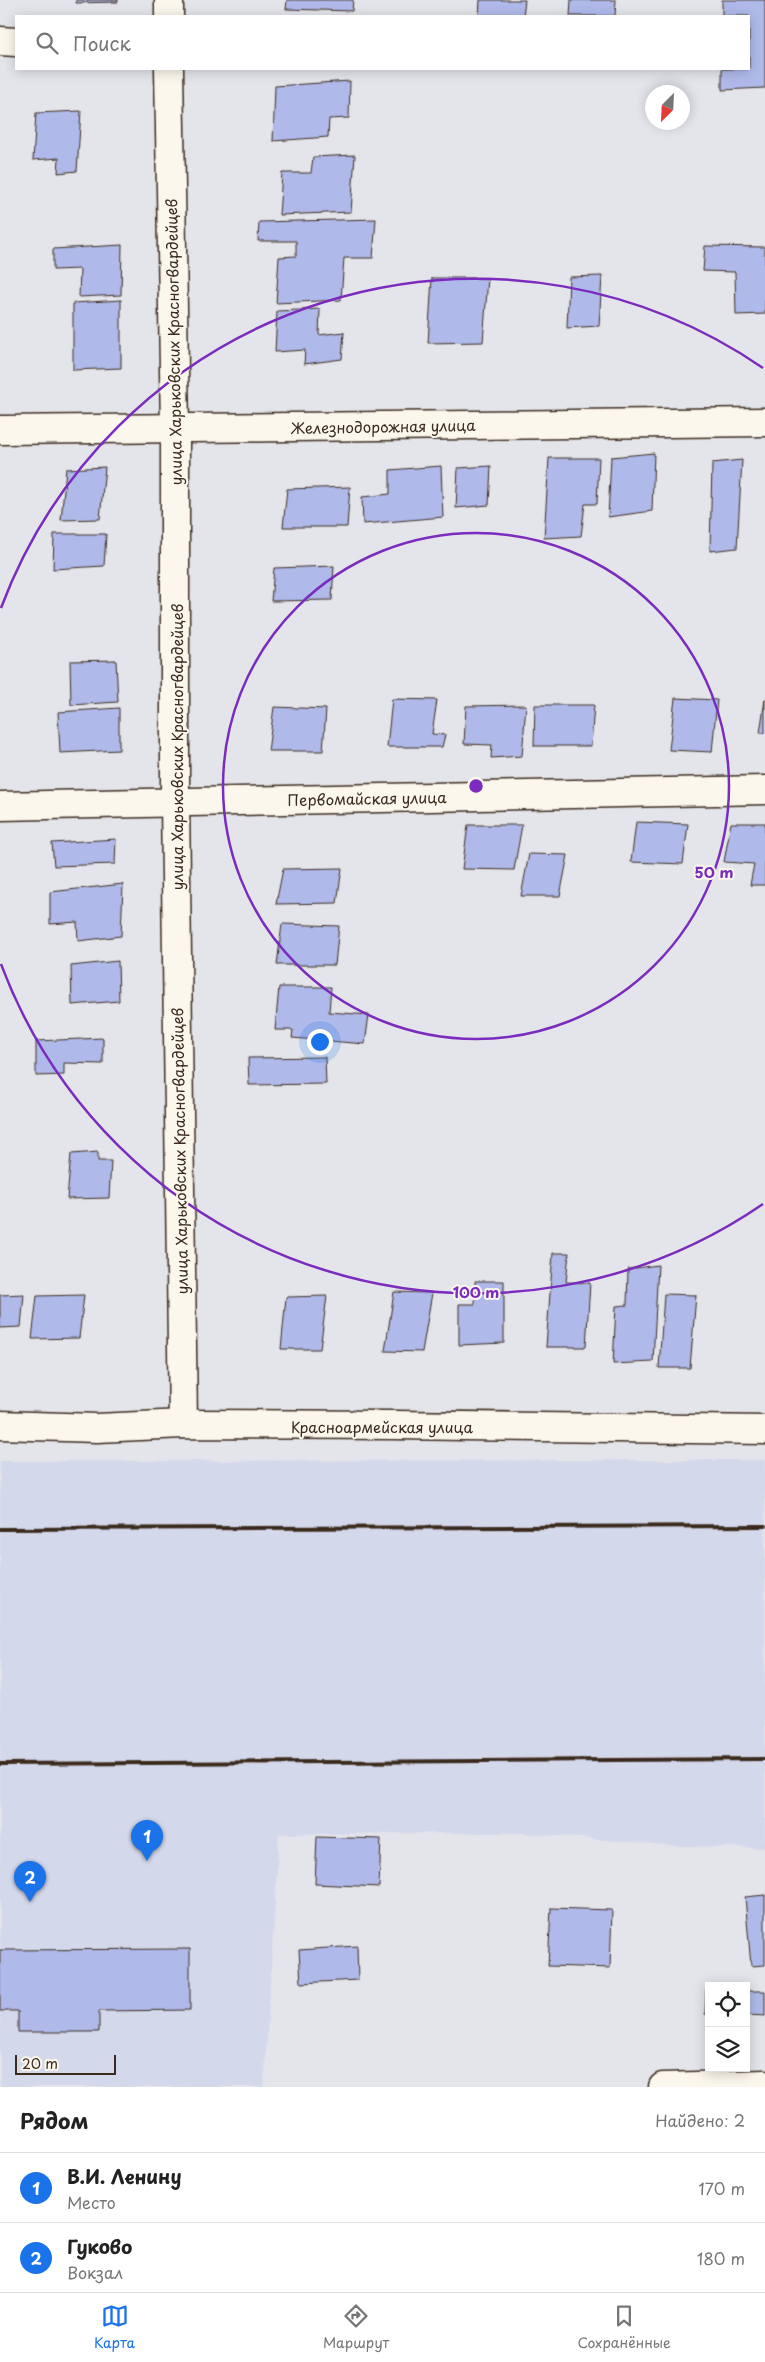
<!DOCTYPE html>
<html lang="ru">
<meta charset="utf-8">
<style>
body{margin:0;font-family:"Playpen Sans",sans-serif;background:#f2f2f2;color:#222}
.controls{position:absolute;right:15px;bottom:15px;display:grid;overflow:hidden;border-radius:0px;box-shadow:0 2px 12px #0003}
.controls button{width:45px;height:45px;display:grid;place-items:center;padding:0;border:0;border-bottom:1px solid #e0e0e0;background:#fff;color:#222;font:25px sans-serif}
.compass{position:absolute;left:645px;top:85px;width:45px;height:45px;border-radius:50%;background:#fff;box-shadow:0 2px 12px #0003;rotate:204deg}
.scale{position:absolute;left:15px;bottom:12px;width:101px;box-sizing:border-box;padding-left:5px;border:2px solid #3b2a1e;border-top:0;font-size:14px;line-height:18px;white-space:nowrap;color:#3b2a1e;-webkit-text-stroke:4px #fbf7ec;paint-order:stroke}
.you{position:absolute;left:319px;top:1041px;width:18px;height:18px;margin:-12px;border:4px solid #fff;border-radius:50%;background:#1a73e8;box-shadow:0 0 0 8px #1a73e833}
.badge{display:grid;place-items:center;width:32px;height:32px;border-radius:50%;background:#1a73e8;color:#fff;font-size:16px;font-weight:700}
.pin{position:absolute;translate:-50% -41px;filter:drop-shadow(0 1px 2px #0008)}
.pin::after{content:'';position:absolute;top:26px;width:18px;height:15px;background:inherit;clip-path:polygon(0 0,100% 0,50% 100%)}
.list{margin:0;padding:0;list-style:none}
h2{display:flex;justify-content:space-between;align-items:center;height:65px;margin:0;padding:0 20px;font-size:21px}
h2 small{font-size:16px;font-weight:400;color:#767676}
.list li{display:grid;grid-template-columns:32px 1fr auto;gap:15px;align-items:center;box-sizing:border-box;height:70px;padding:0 20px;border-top:1px solid #e0e0e0}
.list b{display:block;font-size:19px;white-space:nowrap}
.list p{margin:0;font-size:16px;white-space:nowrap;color:#767676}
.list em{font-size:16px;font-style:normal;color:#767676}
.icon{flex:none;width:28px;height:28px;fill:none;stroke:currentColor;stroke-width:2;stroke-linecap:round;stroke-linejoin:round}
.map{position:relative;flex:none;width:765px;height:2087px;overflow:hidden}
.search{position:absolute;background:#fff;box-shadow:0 2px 12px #0003;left:15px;right:15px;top:15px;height:55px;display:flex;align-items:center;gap:12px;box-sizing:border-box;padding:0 18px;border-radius:0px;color:#767676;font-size:19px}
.sheet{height:205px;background:#fff}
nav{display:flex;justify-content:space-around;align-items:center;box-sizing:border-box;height:70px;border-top:1px solid #e0e0e0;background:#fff;font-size:14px;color:#767676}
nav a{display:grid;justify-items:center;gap:2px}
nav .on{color:#1a73e8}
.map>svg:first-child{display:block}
</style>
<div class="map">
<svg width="765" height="2087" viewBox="0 0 765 2087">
<rect width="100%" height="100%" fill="#e4e5eb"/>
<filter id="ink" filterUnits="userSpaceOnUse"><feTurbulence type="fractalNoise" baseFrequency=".02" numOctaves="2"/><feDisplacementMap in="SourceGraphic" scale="10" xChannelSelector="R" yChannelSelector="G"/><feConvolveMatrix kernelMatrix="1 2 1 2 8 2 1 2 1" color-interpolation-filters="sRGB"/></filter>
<g filter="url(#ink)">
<path fill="#d4d8eb" d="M765 1460V1848L676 1846 521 1833 279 1834 264 2087H0V1461Z"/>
<g fill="#afbaea" stroke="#3b2a1e">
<path d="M76 0H118V2L76 3Z"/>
<path d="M287 0H353L352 11 286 9Z"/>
<path d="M480 0H525L523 16H479Z"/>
<path d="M571 0H616L615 16H570Z"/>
<path d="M722 0H765V88L722 90V69H749V16H722Z"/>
<path d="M350 81 349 118 329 119 328 137 273 141 275 86Z"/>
<path d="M81 111 77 171 58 173 59 158 33 160 36 113Z"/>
<path d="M355 155 351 212 279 215 282 173H311L313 157Z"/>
<path d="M376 219 373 258H344L341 300 276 303 279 257 296 256V241H258L259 222Z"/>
<path d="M122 245 121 295 79 297 80 269 53 270V249Z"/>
<path d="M705 246 765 247V314L736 315 735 272 703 271Z"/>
<path d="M602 276 599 326 567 328 569 277Z"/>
<path d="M432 278H488L483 342 428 343Z"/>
<path d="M121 300V368L73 370V303Z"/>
<path d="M320 309 319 335 344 332 342 359 304 364 305 350 275 352 277 311Z"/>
<path d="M654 453 652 511 608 517 611 457Z"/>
<path d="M549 458H599L597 504H585L581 536 544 538Z"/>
<path d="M742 460 737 548 710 551 712 463Z"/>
<path d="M441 466 443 517 363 524 362 497 390 494V470Z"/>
<path d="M491 466 489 505 456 508 458 468Z"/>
<path d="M105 467 100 519 61 520 66 469Z"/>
<path d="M350 487 347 527H283L287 489Z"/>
<path d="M54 534H106L104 566 53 569Z"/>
<path d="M334 566 332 600 271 601 274 568Z"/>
<path d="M116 660 118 702 71 705 70 661Z"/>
<path d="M675 698 717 700 712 752 669 750Z"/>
<path d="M392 699 437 700 432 734 445 735 442 747H387Z"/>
<path d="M765 699V733H760Z"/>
<path d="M526 705 522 756 491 758 492 745 464 744 466 706Z"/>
<path d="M535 705H594L591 746H534Z"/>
<path d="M274 707 326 709 323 751H268Z"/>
<path d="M119 708V750L60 753 58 712Z"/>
<path d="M636 822 688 824 683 864 631 862Z"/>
<path d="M731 823H765V885H750L754 864 724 862Z"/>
<path d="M468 825H522L514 870 462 869Z"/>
<path d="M116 839 115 864 54 866 52 843Z"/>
<path d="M529 854 568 855 560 896H521Z"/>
<path d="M342 868 337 903 276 904 283 869Z"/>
<path d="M123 884 121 936 78 941 77 922 50 924V892Z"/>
<path d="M282 924 339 926 335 965H277Z"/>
<path d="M118 961 119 1001 72 1005 71 966Z"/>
<path d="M279 987H331L329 1012 369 1015 365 1044 292 1038 293 1030H275Z"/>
<path d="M103 1038V1064L64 1063V1075L36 1076V1041Z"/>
<path d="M325 1057 326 1084 249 1085 248 1058Z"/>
<path d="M98 1152V1161H111L109 1198 67 1199 71 1154Z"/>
<path d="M553 1253H569L566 1282 590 1283 586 1347H546Z"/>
<path d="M658 1265 653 1362 613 1364 616 1306 627 1305 628 1269Z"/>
<path d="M475 1281H504V1343L459 1345V1304H475Z"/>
<path d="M394 1292 432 1293 422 1352 385 1351Z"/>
<path d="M24 1294 21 1327 0 1328V1295Z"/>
<path d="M664 1294 696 1295 690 1368H659Z"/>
<path d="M84 1295 79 1338 32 1339 37 1296Z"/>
<path d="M327 1296 320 1349H281L286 1297Z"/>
<path d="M317 1837 381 1839 379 1887 315 1884Z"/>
<path d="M765 1895V1965L751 1966 745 1897Z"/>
<path d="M551 1908 612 1910 610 1968 548 1966Z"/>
<path d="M357 1946 358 1980 301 1983 299 1950Z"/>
<path d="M190 1949V2010L99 2011V2032H18V2011H0V1950Z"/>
<path d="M706 1990H709V2014H705Z"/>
<path d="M746 1991H765V2016L746 2015Z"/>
</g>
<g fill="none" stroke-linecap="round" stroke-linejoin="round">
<defs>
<g id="street">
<path d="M169 0V16"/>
<path d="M0 41 16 42"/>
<path d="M169 69 175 429V801L183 1424"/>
<path d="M0 430 765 422"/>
<path d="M0 806 765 790"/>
<path d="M0 1425 97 1428 183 1424 396 1425 765 1430"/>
<path d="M663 2087 765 2084"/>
</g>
</defs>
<use href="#street" stroke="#3b2a1e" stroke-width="31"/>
<use href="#street" stroke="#fbf7ec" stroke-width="28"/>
<g stroke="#3b2a1e" stroke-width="4">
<path d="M0 1529 765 1526"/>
<path d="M0 1764 765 1759"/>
</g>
</g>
</g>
<g fill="none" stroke="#7b2cbf" stroke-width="2.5">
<circle cx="476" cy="786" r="253"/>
<path d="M763 1204A507 507 0 0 1 1 964M1 608A507 507 0 0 1 763 368"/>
</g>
<g text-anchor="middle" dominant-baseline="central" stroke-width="4" stroke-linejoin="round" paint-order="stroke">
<g font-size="15" fill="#3b2a1e" stroke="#fbf7ec">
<text transform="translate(173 342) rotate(-91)">улица Харьковских Красногвардейцев</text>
<text transform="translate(383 426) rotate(-1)">Железнодорожная улица</text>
<text transform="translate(176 747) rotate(-90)">улица Харьковских Красногвардейцев</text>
<text transform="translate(367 798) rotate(-1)">Первомайская улица</text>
<text transform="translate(179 1151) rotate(-91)">улица Харьковских Красногвардейцев</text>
<text x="382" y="1426">Красноармейская улица</text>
</g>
</g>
<circle cx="476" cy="786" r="8" fill="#7b2cbf" stroke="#fbf7ec" stroke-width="2.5"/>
<g font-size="15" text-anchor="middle" font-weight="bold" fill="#7b2cbf" stroke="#fbf7ec" stroke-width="4" stroke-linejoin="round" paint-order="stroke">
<text x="714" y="878">50 m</text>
<text x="476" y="1298">100 m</text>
</g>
</svg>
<div class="controls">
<button><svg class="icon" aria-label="locate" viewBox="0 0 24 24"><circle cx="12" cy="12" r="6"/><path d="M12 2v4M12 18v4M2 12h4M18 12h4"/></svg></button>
<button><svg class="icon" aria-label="layers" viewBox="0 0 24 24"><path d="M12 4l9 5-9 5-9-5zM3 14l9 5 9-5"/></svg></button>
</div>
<svg class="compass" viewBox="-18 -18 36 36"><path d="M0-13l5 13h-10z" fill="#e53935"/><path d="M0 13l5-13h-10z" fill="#767676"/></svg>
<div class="scale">20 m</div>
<div class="you"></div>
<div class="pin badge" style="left:147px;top:1861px">1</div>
<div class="pin badge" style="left:30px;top:1902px">2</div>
<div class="search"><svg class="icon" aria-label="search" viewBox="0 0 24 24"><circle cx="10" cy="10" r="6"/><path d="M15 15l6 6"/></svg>Поиск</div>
</div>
<section class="sheet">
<h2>Рядом<small>Найдено: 2</small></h2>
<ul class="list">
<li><span class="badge">1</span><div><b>В.И. Ленину</b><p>Место</p></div><em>170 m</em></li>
<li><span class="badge">2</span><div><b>Гуково</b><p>Вокзал</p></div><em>180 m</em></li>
</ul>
</section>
<nav>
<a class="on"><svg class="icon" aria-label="map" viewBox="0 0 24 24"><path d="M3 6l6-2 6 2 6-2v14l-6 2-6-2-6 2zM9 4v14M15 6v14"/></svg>Карта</a>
<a><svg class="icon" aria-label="directions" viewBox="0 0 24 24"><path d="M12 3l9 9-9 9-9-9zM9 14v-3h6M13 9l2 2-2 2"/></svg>Маршрут</a>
<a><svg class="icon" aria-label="saved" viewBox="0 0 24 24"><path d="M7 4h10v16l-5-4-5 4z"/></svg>Сохранённые</a>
</nav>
